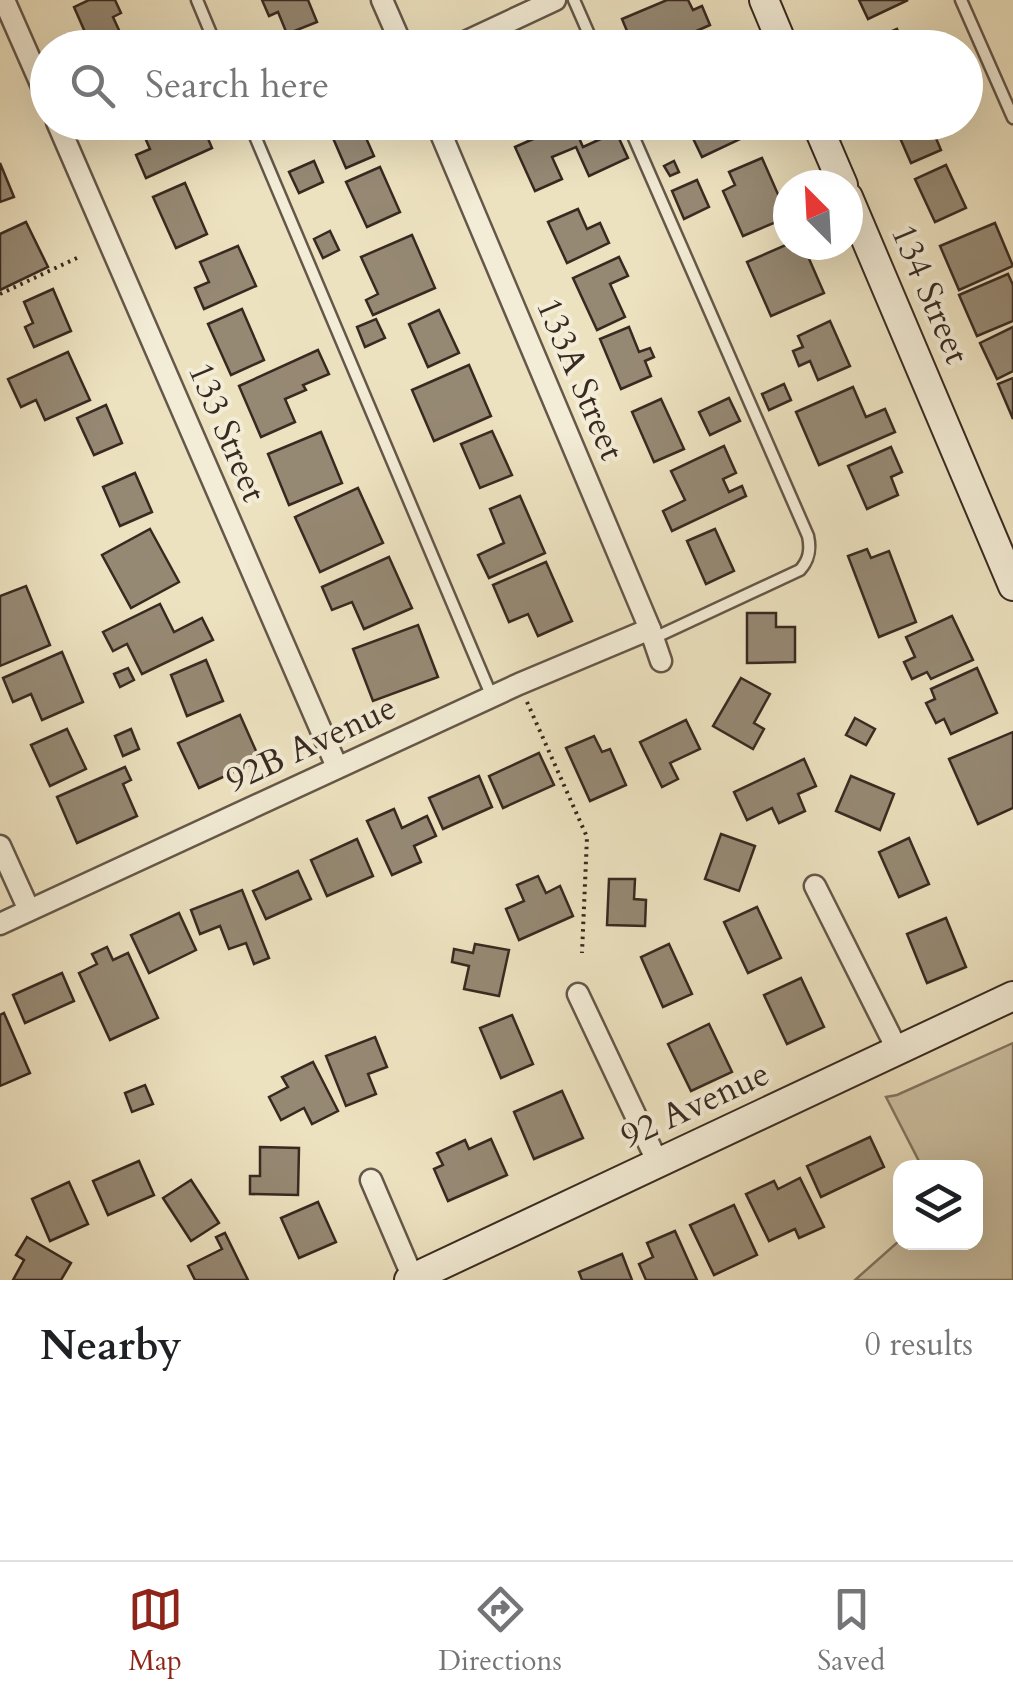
<!DOCTYPE html>
<style>
body{margin:0;font-family:Cardo,serif;background:#f6f6f6;color:#202124}
.controls{position:absolute;right:30px;bottom:30px;display:grid;overflow:hidden;border-radius:20px;box-shadow:0 10px 40px #0002}
.controls button{width:90px;height:90px;display:grid;place-items:center;padding:0;border:0;border-bottom:2px solid #e0e0e0;background:#fff;color:#202124;font:50px sans-serif}
.compass{position:absolute;left:773px;top:170px;width:90px;height:90px;border-radius:50%;background:#fff;box-shadow:0 10px 40px #0002;rotate:336deg}
.list{margin:0;padding:0;list-style:none}
h2{display:flex;justify-content:space-between;align-items:center;height:130px;margin:0;padding:0 40px;font-size:42px}
h2 small{font-size:32px;font-weight:400;color:#757577}
.icon{flex:none;width:55px;height:55px;fill:none;stroke:currentColor;stroke-width:2;stroke-linecap:round;stroke-linejoin:round}
.map{position:relative;flex:none;width:1013px;height:1280px;overflow:hidden}
.search{position:absolute;background:#fff;box-shadow:0 10px 40px #0002;left:30px;right:30px;top:30px;height:110px;display:flex;align-items:center;gap:25px;box-sizing:border-box;padding:0 35px;border-radius:55px;color:#757577;font-size:38px}
.sheet{height:280px;background:#fff}
nav{display:flex;justify-content:space-around;align-items:center;box-sizing:border-box;height:140px;border-top:2px solid #e0e0e0;background:#fff;font-size:28px;color:#757577}
nav a{display:grid;justify-items:center;gap:5px}
nav .on{color:#8f2418}
.map>svg:first-child{display:block}
</style>
<div class="map">
<svg width="1013" height="1280" viewBox="0 0 1013 1280">
<rect width="100%" height="100%" fill="#ede2c0"/>
<filter id="stains"><feTurbulence type="fractalNoise" baseFrequency=".002" numOctaves="4"/><feColorMatrix values="0 0 0 0 .2 0 0 0 0 .09 0 0 0 0 .02 0 0 0 .5 -.17"/></filter>
<radialGradient id="worn" r=".72"><stop offset=".6" stop-color="#630" stop-opacity="0"/><stop offset="1" stop-color="#630" stop-opacity=".3"/></radialGradient>
<path fill="#cec3a5" stroke="#837663" stroke-width="2.5" d="M1013 1043V1280H855L900 1240V1242H976V1168L922 1167 886 1097 897 1095Z"/>
<g fill="#968974" stroke="#382921" stroke-width="2.5">
<path d="M89 0H115L121 13 113 17 124 41 108 48H92L74 7Z"/>
<path d="M262 0H308L317 22 287 34 278 12 269 16Z"/>
<path d="M667 0H688L693 10 702 6 710 25 658 48H634L622 19Z"/>
<path d="M859 0H908L868 19Z"/>
<path d="M897 29 905 48H866L864 43Z"/>
<path d="M709 34 715 48H679Z"/>
<path d="M324 39 328 48H306Z"/>
<path d="M138 122H201L212 148 146 178 136 155 150 149Z"/>
<path d="M326 122H359L374 156 346 168Z"/>
<path d="M572 122 583 147 616 132 628 158 589 176 576 147 552 157 562 179 535 191 515 147Z"/>
<path d="M705 122H748L753 133 702 157 689 130Z"/>
<path d="M893 122H950V123L933 131 941 150 911 163Z"/>
<path d="M762 158 788 217 743 236 723 191 735 185 729 172Z"/>
<path d="M314 161 323 182 299 193 289 172Z"/>
<path d="M674 161 679 172 670 176 664 166Z"/>
<path d="M0 163 14 197 0 202Z"/>
<path d="M946 165 966 208 935 222 915 179Z"/>
<path d="M380 167 400 212 367 227 346 182Z"/>
<path d="M697 180 709 207 684 219 672 191Z"/>
<path d="M185 183 207 234 176 248 153 197Z"/>
<path d="M578 209 587 229 600 223 609 243 567 263 548 222Z"/>
<path d="M26 222 48 267 0 290V234Z"/>
<path d="M995 223 1013 266 959 290 940 246Z"/>
<path d="M330 231 339 250 323 258 314 239Z"/>
<path d="M412 235 435 288 373 315 366 300 378 294 361 257Z"/>
<path d="M788 244 803 245 824 293 771 316 747 262Z"/>
<path d="M238 246 256 286 204 309 195 288 209 282 200 262Z"/>
<path d="M619 257 628 276 610 284 625 317 597 330 573 278Z"/>
<path d="M1008 274 1013 285V321L977 336 959 295Z"/>
<path d="M53 289 71 331 34 347 25 327 33 323 24 302Z"/>
<path d="M242 309 264 360 231 375 208 324Z"/>
<path d="M439 310 459 353 428 367 409 324Z"/>
<path d="M376 319 385 338 365 347 357 327Z"/>
<path d="M830 321 850 366 818 380 810 361 799 366 793 351 803 347 798 336Z"/>
<path d="M629 327 639 352 650 348 654 357 645 361 651 376 621 389 600 339Z"/>
<path d="M1013 327V371L997 379 980 343Z"/>
<path d="M318 350 329 374 303 385 306 390 285 399 295 422 261 437 239 386Z"/>
<path d="M68 352 90 400 45 420 36 400 21 407 8 379Z"/>
<path d="M469 365 491 416 434 441 412 390Z"/>
<path d="M1013 378V419L998 384Z"/>
<path d="M784 384 791 400 769 410 762 394Z"/>
<path d="M853 387 866 417 885 409 895 432 819 465 796 412Z"/>
<path d="M729 398 740 421 710 435 699 412Z"/>
<path d="M661 399 684 449 654 462 632 412Z"/>
<path d="M106 405 122 443 94 455 77 418Z"/>
<path d="M492 431 512 475 480 488 461 444Z"/>
<path d="M321 432 342 483 289 505 268 454Z"/>
<path d="M724 446 736 473 723 479 729 492 742 486 746 496 672 531 663 511 685 500 671 471Z"/>
<path d="M891 447 902 472 891 477 898 495 867 509 848 466Z"/>
<path d="M135 473 152 512 120 526 103 487Z"/>
<path d="M358 488 383 543 320 572 295 517Z"/>
<path d="M520 496 545 553 489 578 478 555 504 543 490 509Z"/>
<path d="M150 529 179 582 131 608 102 555Z"/>
<path d="M715 529 734 571 706 584 687 541Z"/>
<path d="M867 549 871 558 889 551 916 622 879 637 848 556Z"/>
<path d="M389 557 412 608 364 629 352 602 332 610 322 587Z"/>
<path d="M546 562 572 621 538 636 528 614 509 622 493 585Z"/>
<path d="M26 586 50 645 0 666V596Z"/>
<path d="M160 604 174 632 202 618 213 640 142 674 127 644 113 651 103 632Z"/>
<path d="M747 613H776V627H795V662L747 663Z"/>
<path d="M952 616 973 660 931 679 927 672 912 679 904 662 915 657 906 637Z"/>
<path d="M418 625 438 677 373 701 353 649Z"/>
<path d="M62 652 83 702 42 720 31 694 13 702 3 678Z"/>
<path d="M206 660 223 701 187 716 171 675Z"/>
<path d="M128 668 134 680 120 687 114 674Z"/>
<path d="M977 668 997 713 951 734 944 719 936 723 926 703 935 699 931 689Z"/>
<path d="M741 678 770 694 754 723 764 729 753 749 713 726Z"/>
<path d="M240 715 260 760 199 788 178 743Z"/>
<path d="M855 718 875 729 866 745 846 735Z"/>
<path d="M686 720 700 749 670 763 678 779 662 787 640 742Z"/>
<path d="M67 729 86 769 50 786 31 745Z"/>
<path d="M131 729 139 749 123 756 115 736Z"/>
<path d="M1013 732V808L978 824 949 759Z"/>
<path d="M594 736 602 752 610 749 626 785 590 801 566 748Z"/>
<path d="M539 753 554 785 503 808 489 776Z"/>
<path d="M804 759 816 786 798 794 805 811 779 823 772 808 747 820 734 792Z"/>
<path d="M125 767 131 780 123 784 137 816 77 843 57 797Z"/>
<path d="M479 776 492 807 443 829 429 798Z"/>
<path d="M851 776 894 794 880 830 836 811Z"/>
<path d="M394 809 402 828 427 816 436 836 414 846 421 862 392 875 367 821Z"/>
<path d="M721 834 755 846 739 891 705 879Z"/>
<path d="M909 838 929 884 899 897 879 852Z"/>
<path d="M357 839 373 876 327 896 311 860Z"/>
<path d="M298 871 311 899 266 919 253 891Z"/>
<path d="M538 876 546 893 560 886 573 916 519 940 506 909 524 901 517 885Z"/>
<path d="M609 879H635L634 899 646 900 645 926 607 925Z"/>
<path d="M242 890 269 958 254 964 246 943 229 949 220 926 200 934 191 910Z"/>
<path d="M757 907 781 958 748 973 724 922Z"/>
<path d="M179 913 196 950 149 973 131 935Z"/>
<path d="M946 918 966 967 927 983 907 934Z"/>
<path d="M475 944 509 950 499 996 464 989 469 966 452 962 454 949 473 953Z"/>
<path d="M669 944 692 994 663 1007 641 957Z"/>
<path d="M107 947 113 960 128 953 158 1018 110 1040 79 973 97 964 92 954Z"/>
<path d="M62 973 74 1001 25 1023 13 995Z"/>
<path d="M801 978 824 1027 787 1044 764 995Z"/>
<path d="M4 1013 30 1073 0 1086V1015Z"/>
<path d="M512 1015 533 1064 501 1078 480 1028Z"/>
<path d="M709 1024 732 1072 691 1091 668 1044Z"/>
<path d="M375 1037 387 1067 368 1074 376 1094 346 1106 326 1056Z"/>
<path d="M313 1062 338 1111 312 1124 304 1108 281 1120 269 1097 288 1087 282 1077Z"/>
<path d="M145 1085 153 1104 132 1112 125 1093Z"/>
<path d="M562 1091 583 1138 534 1159 514 1112Z"/>
<path d="M870 1137 884 1167 821 1197 807 1166Z"/>
<path d="M491 1139 507 1175 448 1201 434 1169 443 1165 437 1153 465 1140 469 1149Z"/>
<path d="M260 1147 299 1148 298 1195 250 1194V1176H260Z"/>
<path d="M139 1161 154 1195 108 1215 93 1181Z"/>
<path d="M800 1178 824 1227 799 1238 795 1229 769 1241 746 1194 774 1181 778 1189Z"/>
<path d="M191 1180 219 1223 191 1241 163 1198Z"/>
<path d="M69 1182 88 1224 50 1241 32 1199Z"/>
<path d="M318 1202 336 1242 299 1258 281 1218Z"/>
<path d="M734 1205 757 1255 714 1275 690 1225Z"/>
<path d="M675 1231 697 1280H646L639 1264 653 1257 647 1243Z"/>
<path d="M225 1233 248 1280H195L188 1266 222 1249 216 1237Z"/>
<path d="M27 1237 71 1263 61 1280H13L24 1260 16 1255Z"/>
<path d="M622 1254 632 1280H582L579 1272Z"/>
</g>
<g fill="none" stroke-linecap="round" stroke-linejoin="round">
<defs>
<g id="lane">
<path d="M197 0 217 48"/>
<path d="M574 0 595 48"/>
<path d="M961 0 1013 118"/>
<path d="M249 122 492 697"/>
<path d="M627 122 808 536C811 550 809 560 800 570L654 638"/>
</g>
<g id="street">
<path d="M4 0 48 100"/>
<path d="M382 0 403 48"/>
<path d="M452 48 555 0"/>
<path d="M57 122 337 767"/>
<path d="M436 122 650 629 661 661"/>
<path d="M0 846 29 910"/>
<path d="M815 886 898 1051"/>
<path d="M0 924 519 684 650 629"/>
<path d="M578 994 658 1163"/>
<path d="M371 1180 413 1278"/>
</g>
<g id="secondary">
<path d="M764 0 784 48"/>
<path d="M816 122 843 185"/>
<path d="M848 197 1013 586"/>
<path d="M409 1280 1013 996"/>
</g>
</defs>
<use href="#lane" stroke="#655749" stroke-width="15"/>
<use href="#street" stroke="#655749" stroke-width="25"/>
<use href="#secondary" stroke="#382921" stroke-width="32"/>
<g stroke="#382921" stroke-width="4" stroke-dasharray="2.5 5" stroke-linecap="butt">
<path d="M0 294 79 257"/>
<path d="M527 702 587 837 582 953"/>
</g>
<use href="#lane" stroke="#f3ecd6" stroke-width="10"/>
<use href="#street" stroke="#f3ecd6" stroke-width="20"/>
<use href="#secondary" stroke="#f3ecd6" stroke-width="28"/>
</g>
<g text-anchor="middle" dominant-baseline="central" stroke-width="8" stroke-linejoin="round" paint-order="stroke">
<g font-size="35" fill="#382921" stroke="#f3ecd6">
<text transform="translate(930 294) rotate(67)">134 Street</text>
<text transform="translate(580 379) rotate(67)">133A Street</text>
<text transform="translate(227 432) rotate(67)">133 Street</text>
<text transform="translate(311 744) rotate(-25)">92B Avenue</text>
<text transform="translate(695 1105) rotate(-25)">92 Avenue</text>
</g>
</g>
<rect width="100%" height="100%" filter="url(#stains)"/>
<rect width="100%" height="100%" fill="url(#worn)"/>
</svg>
<div class="controls">
<button><svg class="icon" aria-label="layers" viewBox="0 0 24 24"><path d="M12 4l9 5-9 5-9-5zM3 14l9 5 9-5"/></svg></button>
</div>
<svg class="compass" viewBox="-18 -18 36 36"><path d="M0-13l5 13h-10z" fill="#e53935"/><path d="M0 13l5-13h-10z" fill="#757577"/></svg>
<div class="search"><svg class="icon" aria-label="search" viewBox="0 0 24 24"><circle cx="10" cy="10" r="6"/><path d="M15 15l6 6"/></svg>Search here</div>
</div>
<section class="sheet">
<h2>Nearby<small>0 results</small></h2>
<ul class="list">
</ul>
</section>
<nav>
<a class="on"><svg class="icon" aria-label="map" viewBox="0 0 24 24"><path d="M3 6l6-2 6 2 6-2v14l-6 2-6-2-6 2zM9 4v14M15 6v14"/></svg>Map</a>
<a><svg class="icon" aria-label="directions" viewBox="0 0 24 24"><path d="M12 3l9 9-9 9-9-9zM9 14v-3h6M13 9l2 2-2 2"/></svg>Directions</a>
<a><svg class="icon" aria-label="saved" viewBox="0 0 24 24"><path d="M7 4h10v16l-5-4-5 4z"/></svg>Saved</a>
</nav>
